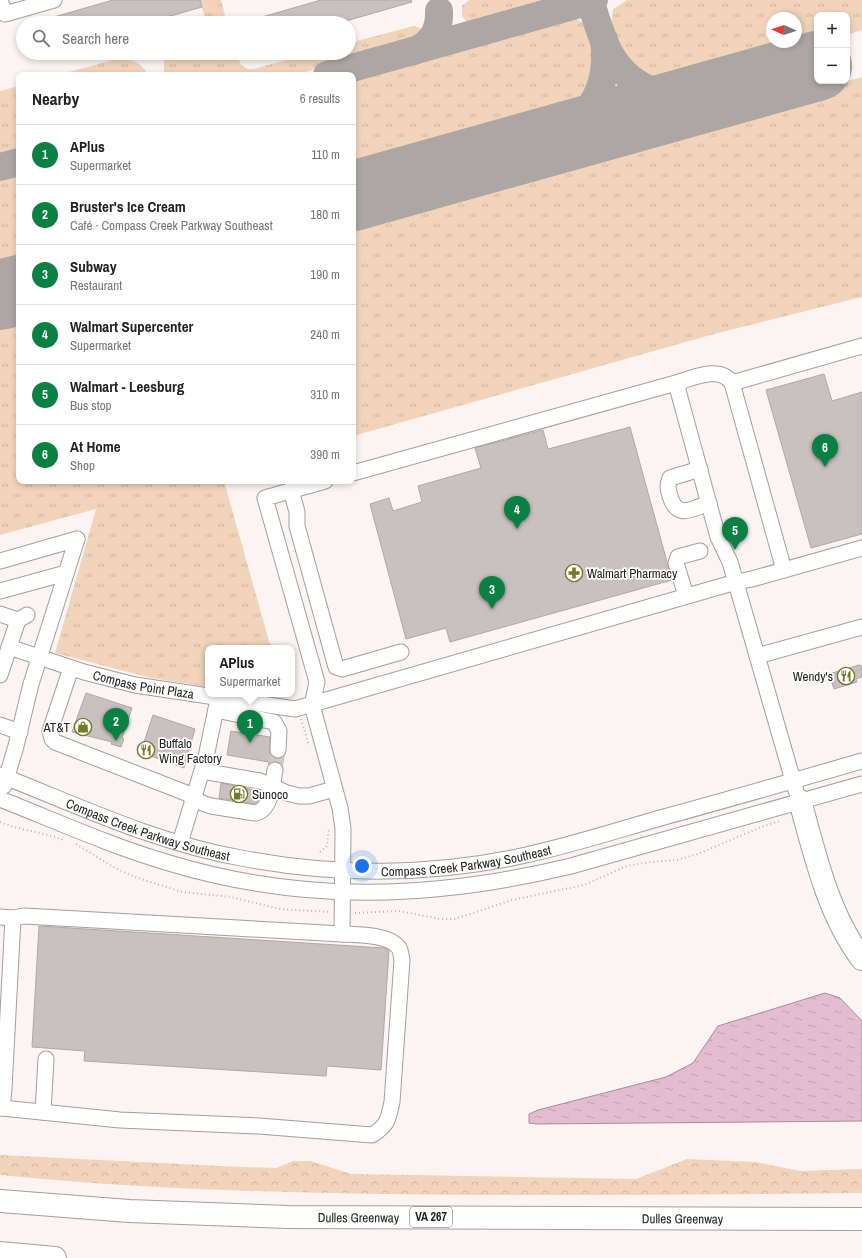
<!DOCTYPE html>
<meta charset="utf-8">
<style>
body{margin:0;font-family:"Archivo Narrow",sans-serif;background:#f6f6f6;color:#222}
.controls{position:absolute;right:12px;top:12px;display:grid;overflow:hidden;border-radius:8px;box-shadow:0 2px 6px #0003}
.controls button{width:36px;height:36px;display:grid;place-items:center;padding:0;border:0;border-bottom:1px solid #e0e0e0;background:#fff;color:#222;font:20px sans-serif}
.compass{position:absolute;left:766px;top:12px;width:36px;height:36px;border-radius:50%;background:#fff;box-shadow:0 2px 6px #0003;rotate:273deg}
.you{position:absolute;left:362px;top:866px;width:14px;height:14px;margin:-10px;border:3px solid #fff;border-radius:50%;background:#1a73e8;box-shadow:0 0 0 6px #1a73e833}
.badge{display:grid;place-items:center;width:26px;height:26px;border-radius:50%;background:#0b8043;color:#fff;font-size:13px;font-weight:700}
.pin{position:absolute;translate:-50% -33px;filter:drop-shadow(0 1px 2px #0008)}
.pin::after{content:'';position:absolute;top:21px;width:14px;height:12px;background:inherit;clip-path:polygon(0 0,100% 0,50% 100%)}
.popup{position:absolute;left:205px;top:645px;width:90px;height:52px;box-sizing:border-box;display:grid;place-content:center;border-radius:8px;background:#fff;filter:drop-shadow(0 1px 3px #0005);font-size:13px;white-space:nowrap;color:#767676}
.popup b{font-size:15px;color:#222}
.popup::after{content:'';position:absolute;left:50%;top:100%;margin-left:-8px;border:8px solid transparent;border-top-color:#fff}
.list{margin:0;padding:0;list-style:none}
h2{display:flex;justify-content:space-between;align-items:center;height:52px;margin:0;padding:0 16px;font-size:17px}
h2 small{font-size:13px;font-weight:400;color:#767676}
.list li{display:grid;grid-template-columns:26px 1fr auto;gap:12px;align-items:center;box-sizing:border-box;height:60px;padding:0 16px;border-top:1px solid #e0e0e0}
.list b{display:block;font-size:15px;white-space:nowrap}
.list p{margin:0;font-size:13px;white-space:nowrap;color:#767676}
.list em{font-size:13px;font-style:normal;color:#767676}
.icon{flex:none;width:22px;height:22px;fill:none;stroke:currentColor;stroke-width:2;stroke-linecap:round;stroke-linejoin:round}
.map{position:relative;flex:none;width:862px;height:1258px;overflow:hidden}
.search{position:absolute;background:#fff;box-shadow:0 2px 6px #0003;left:16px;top:16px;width:340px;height:44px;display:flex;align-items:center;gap:10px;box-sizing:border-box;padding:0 14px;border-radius:22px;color:#767676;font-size:15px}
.panel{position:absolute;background:#fff;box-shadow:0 2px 6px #0003;left:16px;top:72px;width:340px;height:412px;border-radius:8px}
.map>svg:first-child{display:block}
</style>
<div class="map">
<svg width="862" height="1258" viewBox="0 0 862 1258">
<defs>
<pattern id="grass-tufts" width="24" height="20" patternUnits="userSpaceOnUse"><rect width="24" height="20" fill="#f2d4bb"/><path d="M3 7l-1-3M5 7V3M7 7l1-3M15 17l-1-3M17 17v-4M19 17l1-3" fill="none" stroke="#cfb6a0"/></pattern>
<pattern id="forest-crowns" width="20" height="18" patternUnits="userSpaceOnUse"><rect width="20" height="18" fill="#f2d4bb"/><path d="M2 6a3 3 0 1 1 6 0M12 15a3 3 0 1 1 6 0" fill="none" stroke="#cfb6a0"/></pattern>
<pattern id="water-ripples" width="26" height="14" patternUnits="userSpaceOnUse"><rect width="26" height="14" fill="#e4bccf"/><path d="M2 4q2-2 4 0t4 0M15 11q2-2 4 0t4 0" fill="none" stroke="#c3a1b1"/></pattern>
</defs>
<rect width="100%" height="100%" fill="#fbf4f3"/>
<g fill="url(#grass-tufts)" fill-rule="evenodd">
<path d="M200 0H221L227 23H206Z"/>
<path d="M469 0H559L478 23H467L462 16V6Z"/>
<path d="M627 0H862V30L847 35V15H817V43L679 82C672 81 664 81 657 80 627 72 607 38 613 9ZM772 18H796V42H772Z"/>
<path d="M563 18C567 18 572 18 575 19 600 25 600 64 591 84 587 94 579 103 572 112L353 173V76Z"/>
<path d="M414 26 422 29 421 39 416 41 294 75H164V61L167 53H236L241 65 248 69H253L313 53H349V43Z"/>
<path d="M120 58C132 59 142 63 148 75H58Z"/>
<path d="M862 77V297L714 334 353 436V221Z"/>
<path d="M19 86V153L0 158V91Z"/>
<path d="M19 170V267L0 272V175Z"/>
<path d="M19 315V481H224L271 648H208V687L151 678 55 653 96 509 0 535V321Z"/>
</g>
<path fill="url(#forest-crowns)" d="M0 1155 241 1167 276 1168 293 1161H311L351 1174 636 1179 687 1159 756 1162 800 1171 862 1169V1193C702 1195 541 1196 381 1194 254 1192 127 1188 0 1175Z"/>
<path fill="url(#water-ripples)" stroke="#a98c9a" d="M825 993 840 998 862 1021V1121L537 1124 529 1123V1114L538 1110 666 1077 693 1063 718 1026Z"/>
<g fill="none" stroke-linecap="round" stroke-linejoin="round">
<g stroke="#aca6a5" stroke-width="28">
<path d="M590 0C596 18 601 38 610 54 634 95 674 101 717 94"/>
<path d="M414 51C432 44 440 29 439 11"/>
<path d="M327 75 594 0"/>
<path d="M538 144C586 123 611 94 604 40"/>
<path d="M0 167 19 162"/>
</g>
<g stroke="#aca6a5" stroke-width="70">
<path d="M353 196 817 66"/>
<path d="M0 295 19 290"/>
</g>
</g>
<g fill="#c8c1bf" stroke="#afa8a6">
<path d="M113 0H200L202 7 146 23H40V21Z"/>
<path d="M321 0H411L412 2 339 23H249L248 21Z"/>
<path d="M824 374 832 401 862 392V534L811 548 766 390Z"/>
<path d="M630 427 672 580 450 642 446 628 406 639 370 504 389 498 393 511 422 502 418 486 481 468 475 448 543 430 548 449Z"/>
<path d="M859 665 862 666V677L856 679 857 682 834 689 829 674Z"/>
<path d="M86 693 132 708 122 738 124 739 121 747 111 744 112 742 72 732Z"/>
<path d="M153 715 195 729 184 768 148 755 147 757 138 754 141 744 143 745Z"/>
<path d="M231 731 270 737V754L273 758H282L281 764 276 761 268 764 269 762 227 755Z"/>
<path d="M221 783 259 791 258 801 254 804 219 798Z"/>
<path d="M39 926 384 948 389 951 381 1070 327 1066 326 1076 84 1061 85 1051 32 1047Z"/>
</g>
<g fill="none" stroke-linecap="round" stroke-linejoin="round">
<path stroke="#cfc9c8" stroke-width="15" stroke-dasharray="15 8" stroke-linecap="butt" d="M275 770 278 750"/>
<defs>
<g id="minor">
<path d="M0 0 5 14 54 0"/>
<path d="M676 383C693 378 720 365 732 383L784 570"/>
<path d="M732 383 862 346"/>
<path d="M700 469 670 478C667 485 668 489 670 496 677 520 692 509 709 503"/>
<path d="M353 473 676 383 718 537 730 562 796 791"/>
<path d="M291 490 297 512V526L336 667 342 669 401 652"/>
<path d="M0 561 77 539"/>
<path d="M0 591 66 573"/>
<path d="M686 596 676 563 678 557 700 551"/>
<path d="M0 614 18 620"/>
<path id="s1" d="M9 647 84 672 135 685 295 709 736 582 752 579 862 548"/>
<path d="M757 656 862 627"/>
<path d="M71 668 50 731 52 739 55 742 186 793 202 803 211 806 255 813C272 810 272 784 275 770"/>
<path d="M0 675 18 620 27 615"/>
<path d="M216 710 274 722 279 731 278 750"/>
<path d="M0 725 20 732"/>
<path d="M202 771 260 781 287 793 299 796H309L334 789"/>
<path id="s2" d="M0 775C79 806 156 843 241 858 334 876 433 876 526 855 572 845 618 830 664 817 730 799 796 780 862 761"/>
<path d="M4 786 16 746 31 684 77 539"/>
<path d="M0 799C56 821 111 846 169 863 305 904 434 899 571 866L862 784"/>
<path d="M180 843 206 757 218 699"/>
<path d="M0 917 13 918 4 1089 2 1108H0"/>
<path d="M13 918 24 916 42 917 342 934"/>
<path d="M2 1108 120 1120 259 1126 372 1135C388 1125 388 1120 392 1102L402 960C401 956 401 951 399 948 389 934 357 935 342 934L343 829 340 808 312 705 317 682 265 498 325 481"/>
<path d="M43 1112 46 1059"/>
</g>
<g id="highway">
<path d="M800 801C815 855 828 914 862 959"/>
<path id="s3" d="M0 1201 129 1211 287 1217 862 1219"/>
<path d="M0 1253 55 1258"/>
</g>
</defs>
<use href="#minor" stroke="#a59e9d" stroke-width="17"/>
<use href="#highway" stroke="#a59e9d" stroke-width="24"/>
<g stroke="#b9b3b2" stroke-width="2" stroke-dasharray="1 3" stroke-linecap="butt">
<path d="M301 719 309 746"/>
<path d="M0 822C21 831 43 832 64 840"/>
<path d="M76 844 115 868 135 877 182 892 231 897 280 909 331 912"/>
<path d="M320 852 327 846 329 828"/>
<path d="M355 913 398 911 441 919H455L512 900 584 885 627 866 650 862 677 860 698 854 761 827 780 821"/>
</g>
<use href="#minor" stroke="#fff" stroke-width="15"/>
<use href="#highway" stroke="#fff" stroke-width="22"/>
</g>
<defs>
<symbol id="pharmacy-ring" viewBox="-11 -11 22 22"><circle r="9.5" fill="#fff" stroke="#717a25" stroke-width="1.5"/><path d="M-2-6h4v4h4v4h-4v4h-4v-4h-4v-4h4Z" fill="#717a25"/></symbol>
<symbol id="restaurant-ring" viewBox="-11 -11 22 22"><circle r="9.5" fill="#fff" stroke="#717a25" stroke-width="1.5"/><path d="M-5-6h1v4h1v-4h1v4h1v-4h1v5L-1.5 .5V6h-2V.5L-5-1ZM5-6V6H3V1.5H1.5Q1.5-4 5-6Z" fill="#717a25"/></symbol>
<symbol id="shop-ring" viewBox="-11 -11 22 22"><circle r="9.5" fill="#fff" stroke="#717a25" stroke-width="1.5"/><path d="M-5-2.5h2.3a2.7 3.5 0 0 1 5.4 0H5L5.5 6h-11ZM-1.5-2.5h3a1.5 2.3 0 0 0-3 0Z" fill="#717a25"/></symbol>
<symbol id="fuel-ring" viewBox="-11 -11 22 22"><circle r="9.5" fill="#fff" stroke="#717a25" stroke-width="1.5"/><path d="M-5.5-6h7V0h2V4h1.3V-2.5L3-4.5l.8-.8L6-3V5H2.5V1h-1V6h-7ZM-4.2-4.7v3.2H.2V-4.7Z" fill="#717a25"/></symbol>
</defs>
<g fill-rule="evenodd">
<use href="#pharmacy-ring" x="564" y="563" width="20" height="20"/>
<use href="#restaurant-ring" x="836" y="666" width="20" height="20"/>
<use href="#shop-ring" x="73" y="717" width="20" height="20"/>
<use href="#restaurant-ring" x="136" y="740" width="20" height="20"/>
<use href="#fuel-ring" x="229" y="784" width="20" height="20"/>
</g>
<g text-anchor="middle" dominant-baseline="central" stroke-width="3.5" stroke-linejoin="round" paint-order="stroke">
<rect fill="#fff" stroke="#636161" stroke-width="1" x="410" y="1207" width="42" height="20" rx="3"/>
<g font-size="12" font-weight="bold" fill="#201d1d">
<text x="431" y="1217">VA 267</text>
</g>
<g font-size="13" fill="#201d1d" stroke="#fff" text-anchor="start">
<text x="587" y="573">Walmart Pharmacy</text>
<text x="833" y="676" text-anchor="end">Wendy's</text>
<text x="70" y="727" text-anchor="end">AT&amp;T</text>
<text x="159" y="743">Buffalo<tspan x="159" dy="15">Wing Factory</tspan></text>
<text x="252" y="794">Sunoco</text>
</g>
<g font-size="13" fill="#201d1d" stroke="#fff">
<text stroke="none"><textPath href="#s1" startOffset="140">Compass Point Plaza</textPath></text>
<text stroke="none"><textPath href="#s2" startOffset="158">Compass Creek Parkway Southeast</textPath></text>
<text stroke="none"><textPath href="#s2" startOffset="482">Compass Creek Parkway Southeast</textPath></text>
<text stroke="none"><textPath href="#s3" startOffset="359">Dulles Greenway</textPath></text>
<text stroke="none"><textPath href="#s3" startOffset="683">Dulles Greenway</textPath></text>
</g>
</g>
</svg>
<div class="controls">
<button>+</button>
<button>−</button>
</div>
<svg class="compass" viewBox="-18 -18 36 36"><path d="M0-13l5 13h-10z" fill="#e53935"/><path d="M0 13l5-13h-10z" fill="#767676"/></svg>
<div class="you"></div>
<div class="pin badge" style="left:250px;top:743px">1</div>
<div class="popup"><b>APlus</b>Supermarket</div>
<div class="pin badge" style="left:116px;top:741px">2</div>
<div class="pin badge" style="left:492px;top:609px">3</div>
<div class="pin badge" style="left:517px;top:529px">4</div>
<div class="pin badge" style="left:735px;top:550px">5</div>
<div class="pin badge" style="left:825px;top:467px">6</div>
<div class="search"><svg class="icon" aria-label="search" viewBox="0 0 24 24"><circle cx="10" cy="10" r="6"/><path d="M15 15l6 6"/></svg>Search here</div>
<section class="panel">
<h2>Nearby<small>6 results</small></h2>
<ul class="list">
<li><span class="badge">1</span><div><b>APlus</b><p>Supermarket</p></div><em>110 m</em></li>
<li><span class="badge">2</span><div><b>Bruster's Ice Cream</b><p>Café · Compass Creek Parkway Southeast</p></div><em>180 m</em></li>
<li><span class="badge">3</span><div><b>Subway</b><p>Restaurant</p></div><em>190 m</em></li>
<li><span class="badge">4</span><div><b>Walmart Supercenter</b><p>Supermarket</p></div><em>240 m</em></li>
<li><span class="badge">5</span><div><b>Walmart - Leesburg</b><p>Bus stop</p></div><em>310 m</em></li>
<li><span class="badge">6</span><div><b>At Home</b><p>Shop</p></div><em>390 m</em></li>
</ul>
</section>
</div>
